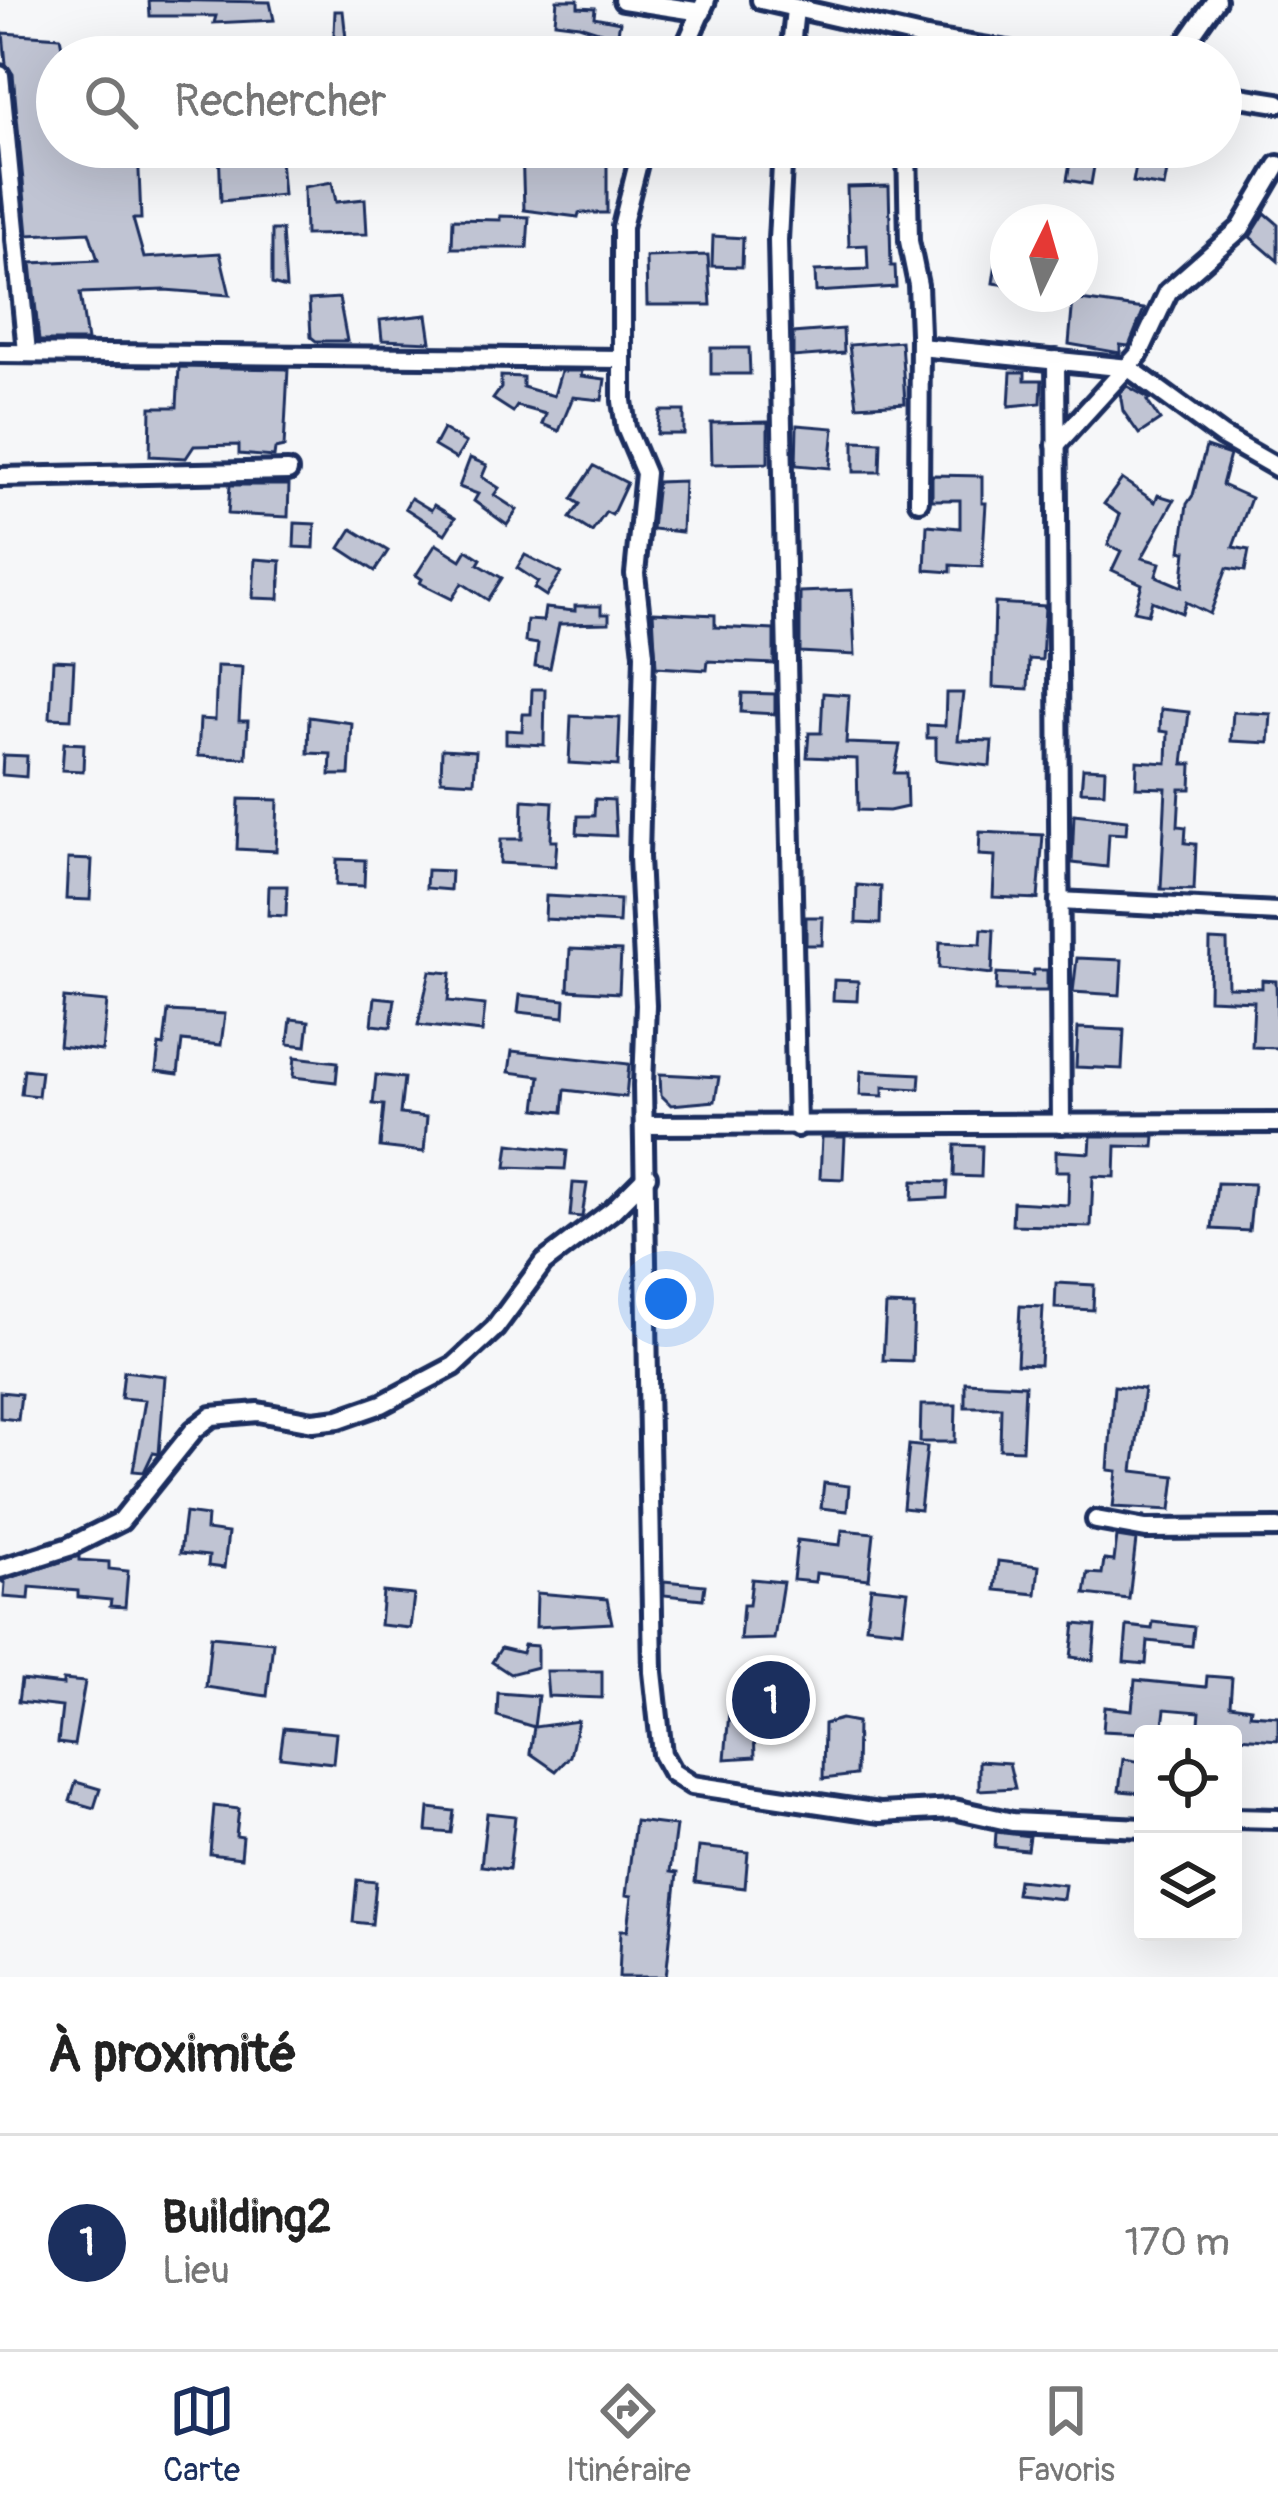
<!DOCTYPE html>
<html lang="fr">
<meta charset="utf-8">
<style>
body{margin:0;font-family:Pangolin,sans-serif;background:#f2f2f2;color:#222}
.controls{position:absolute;right:36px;bottom:36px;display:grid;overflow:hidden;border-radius:12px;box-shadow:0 12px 48px #0002}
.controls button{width:108px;height:108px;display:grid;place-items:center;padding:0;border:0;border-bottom:3px solid #e0e0e0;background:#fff;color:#222;font:60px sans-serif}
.compass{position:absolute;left:990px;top:204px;width:108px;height:108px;border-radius:50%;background:#fff;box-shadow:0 12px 48px #0002;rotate:5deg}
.you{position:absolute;left:666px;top:1299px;width:42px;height:42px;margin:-30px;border:9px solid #fff;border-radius:50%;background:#1a73e8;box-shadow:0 0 0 18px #1a73e833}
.badge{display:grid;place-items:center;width:78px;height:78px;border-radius:50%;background:#1b2f5e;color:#fff;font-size:39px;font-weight:700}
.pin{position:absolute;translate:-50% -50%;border:6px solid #fff;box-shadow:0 3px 12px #0006}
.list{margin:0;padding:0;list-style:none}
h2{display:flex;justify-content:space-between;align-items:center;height:156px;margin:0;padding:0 48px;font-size:51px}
h2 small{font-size:39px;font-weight:400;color:#767676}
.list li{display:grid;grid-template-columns:78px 1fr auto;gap:36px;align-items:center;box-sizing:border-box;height:216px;padding:0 48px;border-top:3px solid #e0e0e0}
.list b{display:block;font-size:45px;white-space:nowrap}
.list p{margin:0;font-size:39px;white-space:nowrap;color:#767676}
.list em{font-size:39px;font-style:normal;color:#767676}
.icon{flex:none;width:66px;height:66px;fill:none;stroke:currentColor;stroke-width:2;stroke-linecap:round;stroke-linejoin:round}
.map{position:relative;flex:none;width:1278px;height:1977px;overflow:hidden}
.search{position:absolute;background:#fff;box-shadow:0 12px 48px #0002;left:36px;right:36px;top:36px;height:132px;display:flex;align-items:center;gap:30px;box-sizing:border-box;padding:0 42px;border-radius:66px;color:#767676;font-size:45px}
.sheet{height:372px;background:#fff}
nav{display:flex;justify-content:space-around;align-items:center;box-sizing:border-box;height:168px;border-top:3px solid #e0e0e0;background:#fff;font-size:33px;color:#767676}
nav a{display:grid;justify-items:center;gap:6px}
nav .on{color:#1b2f5e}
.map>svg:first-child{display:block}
</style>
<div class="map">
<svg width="1278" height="1977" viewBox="0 0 1278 1977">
<rect width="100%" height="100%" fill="#f6f7f9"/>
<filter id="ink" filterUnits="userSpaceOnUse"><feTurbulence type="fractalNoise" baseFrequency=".00833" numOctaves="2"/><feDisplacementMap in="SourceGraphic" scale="24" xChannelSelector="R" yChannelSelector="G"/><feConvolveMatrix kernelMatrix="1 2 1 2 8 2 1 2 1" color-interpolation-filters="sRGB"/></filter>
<g filter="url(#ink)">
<g fill="#c0c4d3" stroke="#1b2f5e" stroke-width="3">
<path d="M149 0 270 2 274 20 214 23 216 16H150Z"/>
<path d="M557 0H578V7L595 8 594 17 620 22 617 37 579 25 555 22Z"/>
<path d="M335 11H343L348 57H333Z"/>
<path d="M3 33 60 37 64 57H57V147H64L63 152 138 147 141 219H133L144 258 220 253 230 295 165 290 80 293 87 341H39L31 263 98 260 89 232 28 235 13 74 6 64Z"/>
<path d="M511 35 540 38 538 57H508Z"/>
<path d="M616 41 670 50 668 57H614Z"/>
<path d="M270 43 272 57H173V46Z"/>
<path d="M219 147H279L283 195 221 201Z"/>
<path d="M522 147 615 149 614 162 607 161V213H579L578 217 524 210Z"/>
<path d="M705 147H769L768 162 705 161Z"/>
<path d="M1072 151 1096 155 1091 184 1067 180Z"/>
<path d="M1137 161 1168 166 1164 187 1133 182Z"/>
<path d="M332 182 336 202 365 199 367 234 305 235 304 187Z"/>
<path d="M889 186 891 266H895L896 287 816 292 815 271 868 269 867 245 849 246 847 187Z"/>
<path d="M1265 213 1278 224V261L1250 237Z"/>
<path d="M500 216 529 217 527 248H452L453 219 500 220Z"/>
<path d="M272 230H282L286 288 272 284Z"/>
<path d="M713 236 743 238 742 267 712 266Z"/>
<path d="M1000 236 1008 237V285L993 283Z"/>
<path d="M708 255 711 305H647L646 257Z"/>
<path d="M339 298 347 341H316L311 337 309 300Z"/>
<path d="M1073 299 1144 309 1129 346 1120 345V353L1069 344Z"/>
<path d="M427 315 431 342 382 340 380 320Z"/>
<path d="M843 329 844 353 793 357V333Z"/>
<path d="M901 341 905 403 857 406 849 345Z"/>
<path d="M711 348H749L750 374H711Z"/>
<path d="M179 367 288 369 284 447 275 449 274 457 239 454V445L194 446 186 458 150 456 151 407H177Z"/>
<path d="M561 371H582L581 376 605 379 602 400 573 397 559 431 542 424 546 414 517 406 513 412 493 399 501 388V376L523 377V387L554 396Z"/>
<path d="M1011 372H1025V380H1042L1041 403 1009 406Z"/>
<path d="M1127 386 1150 399 1147 401 1160 420 1139 434 1123 411 1120 393Z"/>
<path d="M660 411H684V434H657Z"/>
<path d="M768 422V463L712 464 711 423Z"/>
<path d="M797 425 834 428 830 468 796 465Z"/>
<path d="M443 429 466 443 456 459 434 446Z"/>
<path d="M854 441 881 442 880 472H854Z"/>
<path d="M1206 447 1230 455 1222 485 1251 498 1233 547 1249 550 1245 571 1227 568 1210 614 1186 602 1182 613 1152 601 1148 614 1134 611 1142 584 1112 570 1121 551 1108 545 1120 515 1104 504 1122 479 1155 502 1158 495 1174 500 1142 558 1160 563 1156 576 1182 587 1186 551H1181L1187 504 1193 495Z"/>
<path d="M470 458 487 465 482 477 499 488 494 495 517 510 507 525 474 501 478 494 459 487Z"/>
<path d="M594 466 627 483 612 515 606 512 592 532 570 518 580 504 572 499Z"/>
<path d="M932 475 982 476V503H986L982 567 951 565V572L925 570 927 525 960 528V500H932Z"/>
<path d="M684 481 682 532 652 529 657 482Z"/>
<path d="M230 485H289L288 517 228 514Z"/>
<path d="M411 498 431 510 434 505 455 518 445 534 405 508Z"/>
<path d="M295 523 315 524 314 548 294 547Z"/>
<path d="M352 529 388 551 375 571 340 548Z"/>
<path d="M436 544 461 560 467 550 481 559 478 564 502 578 488 600 462 583 452 599 420 583 422 579 416 575Z"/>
<path d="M525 555 561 573 546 596 534 588 538 582 517 568Z"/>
<path d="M255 559 281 561 279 599 253 598Z"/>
<path d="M852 590 855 655 800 652V592Z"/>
<path d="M995 603 1045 606 1042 660 1029 659 1028 689 993 687Z"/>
<path d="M575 606H601V614H609V623L559 624 550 668 535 666 538 644 525 642 527 620 543 621 545 608 575 611Z"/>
<path d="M653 612 715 615V627L774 630V664L708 661 707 670 656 667Z"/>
<path d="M53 660 74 661 71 719 50 718Z"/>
<path d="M217 666 242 667 239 721H248L246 758 198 756 200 719 215 720Z"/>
<path d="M532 689H545L544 745 506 743V730L522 731 523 714H531Z"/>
<path d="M742 693 775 694V714L741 712Z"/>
<path d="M823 693 849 695 846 743 900 745 894 773H906L907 807 889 811 858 810 857 759 807 757 809 733H821Z"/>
<path d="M946 693H963L958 740 992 741 990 766 936 760V738H927V725L945 726Z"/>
<path d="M1161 709 1189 712 1183 764H1192L1191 789H1180L1178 826 1186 827 1185 843 1196 844 1194 890 1161 889 1166 788 1136 787 1137 761 1167 763 1168 732 1160 731Z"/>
<path d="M1233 712 1271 714 1269 743 1231 741Z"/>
<path d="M571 716 620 718 618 766 569 763Z"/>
<path d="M309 717 352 723 349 775H330L331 754 308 753Z"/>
<path d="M64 743 84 744 83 771 62 770Z"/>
<path d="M442 749 476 751 474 782 441 780Z"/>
<path d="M3 755 27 756 26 777 2 775Z"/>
<path d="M1083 768 1105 769 1104 792 1081 791Z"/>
<path d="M239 799 278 800 276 851 237 849Z"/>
<path d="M595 799 614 800 616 836 577 834 578 816H594Z"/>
<path d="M523 800 553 802 551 841H557L555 866 500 863 501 839H522Z"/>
<path d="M1074 814 1127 820 1126 834 1109 833 1107 867 1072 863Z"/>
<path d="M980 832 1043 835 1038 899 993 897 995 856 979 855Z"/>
<path d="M68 859 92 860 90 900 66 899Z"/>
<path d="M337 859 365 860 364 886 336 885Z"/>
<path d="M427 870 451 871 450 890 426 888Z"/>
<path d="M857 885 881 887 880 924 856 923Z"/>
<path d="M269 886H287L286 916 268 915Z"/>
<path d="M546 896 620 900 619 923 545 919Z"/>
<path d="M806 917H823L822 945H806Z"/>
<path d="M982 929 994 930 992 974 939 968 940 942 981 944Z"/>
<path d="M1210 940 1227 941 1228 987 1262 988V980L1276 981 1278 1048 1252 1047 1254 1001 1209 999Z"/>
<path d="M570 949 621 951 619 993 568 990Z"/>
<path d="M1077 958 1122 960 1120 995 1073 992Z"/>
<path d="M1034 970H1047V991H996L997 973 1033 975Z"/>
<path d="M430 971 451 973 448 1001 485 1005 482 1032 418 1025Z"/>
<path d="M834 980 858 981 857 1001 833 1000Z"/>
<path d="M520 995 565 1000 564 1017 518 1012Z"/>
<path d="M375 997 395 999 391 1027 372 1025Z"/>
<path d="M64 998 107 1002 102 1051 59 1046Z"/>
<path d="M168 1011 225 1014 221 1045 182 1041 178 1074 156 1071 159 1045 164 1046Z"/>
<path d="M291 1019 309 1021 306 1046 288 1044Z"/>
<path d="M1078 1028 1124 1030 1122 1069 1076 1067Z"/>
<path d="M512 1051 629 1064 626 1097 565 1090 563 1112 536 1109 540 1076 509 1072Z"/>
<path d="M295 1057 338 1062 336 1082 293 1077Z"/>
<path d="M24 1069 41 1071 38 1096 21 1094Z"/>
<path d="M861 1071 920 1074 919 1089 883 1087V1096L860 1095Z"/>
<path d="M660 1074 719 1077 715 1101 671 1105 661 1095Z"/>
<path d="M376 1075 404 1078 400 1114 427 1117 424 1152 380 1147 384 1105 373 1104Z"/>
<path d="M1091 1136H1155L1154 1147 1116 1146 1115 1177 1093 1176 1091 1227 1012 1225 1013 1202 1068 1205 1069 1171H1056V1151L1090 1153Z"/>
<path d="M822 1137H845L843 1179 820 1178Z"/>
<path d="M509 1144 567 1151 565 1169 506 1167Z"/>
<path d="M955 1145 982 1146 981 1177 954 1176Z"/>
<path d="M913 1181 948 1182 947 1198 912 1200Z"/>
<path d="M573 1183 587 1184 582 1217 570 1216Z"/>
<path d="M1217 1183 1254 1184 1249 1231 1212 1229Z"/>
<path d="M1056 1283 1094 1285 1093 1310 1055 1308Z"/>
<path d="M886 1305 914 1306 912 1361 883 1360Z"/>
<path d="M1020 1306 1043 1307 1040 1365 1017 1364Z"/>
<path d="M124 1371 165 1376 159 1454 153 1453 144 1472 133 1471 145 1400 121 1398Z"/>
<path d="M965 1382 1025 1385 1022 1450 1000 1449 1001 1407H965Z"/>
<path d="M1114 1386 1144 1389 1133 1471 1175 1476 1171 1510 1113 1507 1117 1471 1108 1470Z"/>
<path d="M0 1392 21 1394 18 1420 0 1418Z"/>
<path d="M921 1405H956L955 1442H920Z"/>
<path d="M909 1445 927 1447 920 1510 903 1508Z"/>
<path d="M824 1483 849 1486 847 1511 821 1508Z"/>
<path d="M185 1513 207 1516 206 1530 228 1533 224 1568 208 1566 209 1556 180 1553Z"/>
<path d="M842 1530 874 1533 869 1579 816 1573 815 1582 793 1580 797 1540 840 1545Z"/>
<path d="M1117 1537 1136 1540 1129 1599 1085 1594 1088 1573 1102 1574 1104 1560 1114 1561Z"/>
<path d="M79 1556V1560L109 1562V1569L128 1571 125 1607 110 1606 111 1600 78 1597V1591L30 1587 29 1599 4 1597 5 1583 0 1581Z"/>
<path d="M998 1561 1039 1566 1036 1594 995 1590Z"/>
<path d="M752 1579 783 1582 774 1639 740 1640 743 1605H749Z"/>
<path d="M664 1581 705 1585 703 1599 664 1595Z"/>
<path d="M871 1587 908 1591 903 1630 866 1626Z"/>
<path d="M383 1592 414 1595 410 1628 380 1625Z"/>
<path d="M537 1593 607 1599 612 1623 536 1627Z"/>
<path d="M1153 1622 1194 1627 1192 1646 1148 1641 1146 1664 1124 1662 1127 1626 1152 1629Z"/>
<path d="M1075 1624 1096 1626 1093 1660 1071 1657Z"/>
<path d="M211 1636 273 1642 267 1696 206 1687Z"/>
<path d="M524 1645 537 1646V1667L510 1674 492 1662 501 1648 522 1653Z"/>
<path d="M546 1671H602V1698L548 1696Z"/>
<path d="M1207 1676 1232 1678 1230 1705 1251 1708 1250 1714 1278 1716V1740L1198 1734 1200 1712 1165 1709 1162 1734 1103 1731 1105 1707 1132 1710 1135 1680 1206 1687Z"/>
<path d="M779 1677 781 1717 754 1728 755 1757 725 1759 729 1712 763 1715 761 1683Z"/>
<path d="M21 1680 63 1685V1680L85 1682 74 1745 58 1743 62 1707 18 1702Z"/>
<path d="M498 1693 538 1696 534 1727 497 1716Z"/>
<path d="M841 1719 857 1722 856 1775 823 1779 824 1724Z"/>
<path d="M578 1721 570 1756 556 1771 530 1753 534 1727Z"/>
<path d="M284 1728 336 1733 333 1763 280 1757Z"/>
<path d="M1123 1759 1143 1762V1793L1119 1791Z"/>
<path d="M979 1761 1009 1763 1015 1788 979 1790Z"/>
<path d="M76 1782 100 1789 94 1808 70 1801Z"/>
<path d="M214 1806 239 1809 236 1836 243 1837 241 1858 210 1854Z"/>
<path d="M429 1808 454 1811 451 1833 427 1831Z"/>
<path d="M487 1813 515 1816 509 1869 481 1866Z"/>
<path d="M635 1821 676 1826 670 1872 677 1873 666 1977H619L621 1930H628L632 1896 626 1895Z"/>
<path d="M996 1832 1029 1836 1027 1850 995 1847Z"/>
<path d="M699 1847 748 1852 745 1888 695 1882Z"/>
<path d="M357 1880 376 1882 372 1924 353 1922Z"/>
<path d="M1018 1880 1065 1885 1063 1899 1016 1894Z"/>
</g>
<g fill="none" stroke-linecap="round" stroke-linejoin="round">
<defs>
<g id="minor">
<path d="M623 0 702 12"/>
<path d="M761 0 926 38 1045 57"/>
<path d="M681 57 706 0"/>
<path d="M790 57 795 9"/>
<path d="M917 57 926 38"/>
<path d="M1176 57 1216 0"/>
<path d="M0 75 27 352"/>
<path d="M1221 94 1278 103"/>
<path d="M642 147 622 227V401L626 428 645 473 635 574 644 654 639 857 646 1005 643 1085 653 1672 662 1754 672 1772 692 1785 880 1813 954 1809 1012 1822 1143 1828"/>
<path d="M783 147 778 240 797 1127"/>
<path d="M907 147 909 241 918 285 920 334 919 501"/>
<path d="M920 347 1129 368 1222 436 1278 468"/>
<path d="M0 353 622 359"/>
<path d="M1056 360 1061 1124"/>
<path d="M1056 445 1139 354 1168 292 1241 228 1278 165"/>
<path d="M0 477 288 471"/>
<path d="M1059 901 1278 912"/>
<path d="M644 1125 1278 1123"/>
<path d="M1096 1520 1146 1529 1278 1528"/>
<path d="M0 1569 69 1547 121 1521 194 1430 212 1416 258 1412 313 1422 339 1419 382 1404 454 1366 495 1328 543 1263 613 1210 647 1176"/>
<path d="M1233 1818 1278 1819"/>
</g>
</defs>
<use href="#minor" stroke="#1b2f5e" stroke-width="26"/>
<use href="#minor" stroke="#fff" stroke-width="16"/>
</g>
</g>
</svg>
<div class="controls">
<button><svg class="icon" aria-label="locate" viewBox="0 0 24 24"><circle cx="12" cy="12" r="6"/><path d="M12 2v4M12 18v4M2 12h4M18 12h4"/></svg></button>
<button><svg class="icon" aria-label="layers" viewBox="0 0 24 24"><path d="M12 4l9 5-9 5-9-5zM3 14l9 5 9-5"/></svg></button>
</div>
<svg class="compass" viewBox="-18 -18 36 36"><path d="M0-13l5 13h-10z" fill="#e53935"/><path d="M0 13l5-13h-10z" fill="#767676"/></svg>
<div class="you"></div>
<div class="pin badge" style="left:771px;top:1700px">1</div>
<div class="search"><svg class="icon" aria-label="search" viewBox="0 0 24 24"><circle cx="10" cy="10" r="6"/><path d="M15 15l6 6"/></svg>Rechercher</div>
</div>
<section class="sheet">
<h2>À proximité<small></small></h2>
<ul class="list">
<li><span class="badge">1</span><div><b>Building2</b><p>Lieu</p></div><em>170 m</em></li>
</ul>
</section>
<nav>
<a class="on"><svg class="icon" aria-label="map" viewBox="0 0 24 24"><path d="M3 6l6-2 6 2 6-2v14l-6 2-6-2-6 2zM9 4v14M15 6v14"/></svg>Carte</a>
<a><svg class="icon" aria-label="directions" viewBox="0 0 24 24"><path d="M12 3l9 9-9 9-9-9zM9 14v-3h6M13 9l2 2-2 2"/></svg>Itinéraire</a>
<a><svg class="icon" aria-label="saved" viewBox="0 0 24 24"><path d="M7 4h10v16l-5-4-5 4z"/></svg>Favoris</a>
</nav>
